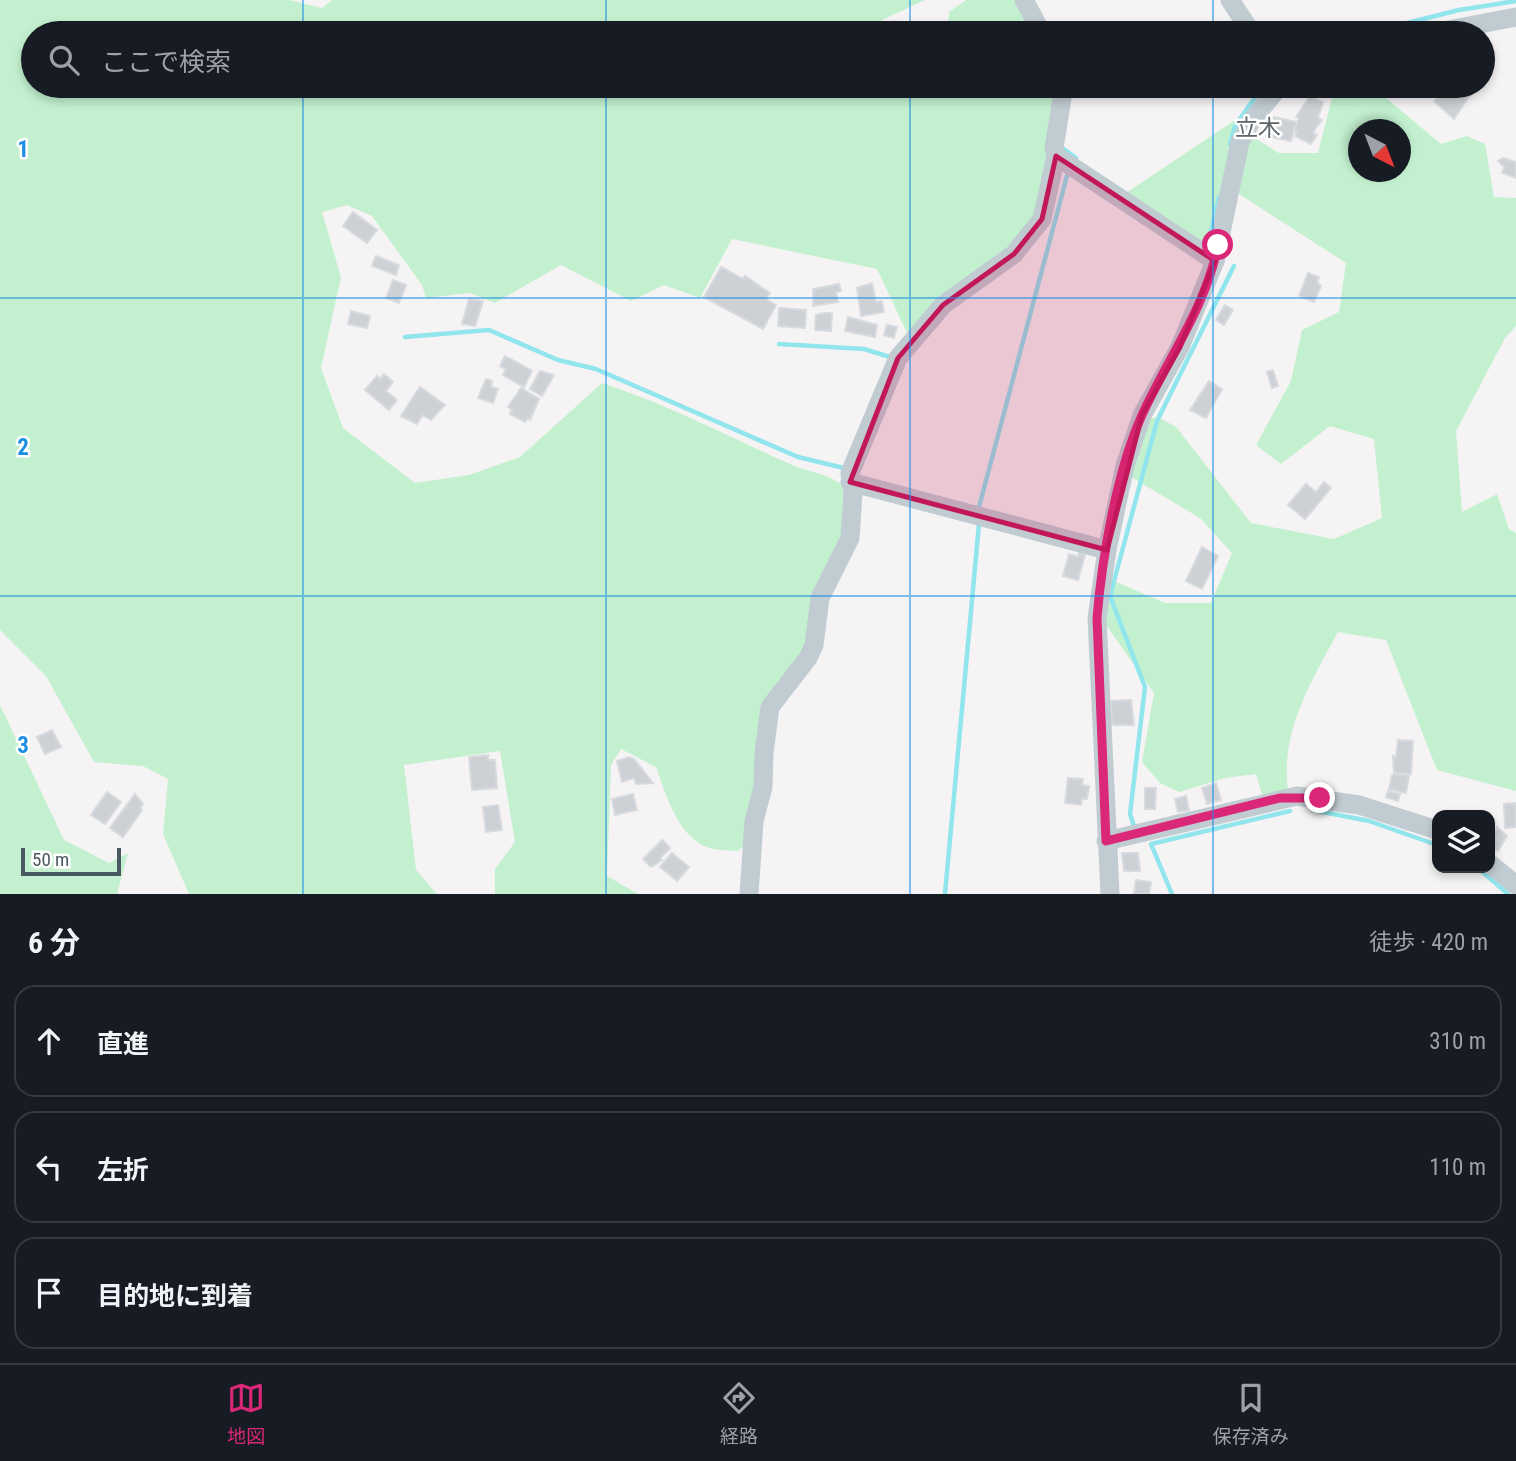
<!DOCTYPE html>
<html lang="ja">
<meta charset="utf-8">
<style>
body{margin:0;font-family:"Roboto Condensed","Noto Sans JP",sans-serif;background:#242831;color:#f1f3f6}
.controls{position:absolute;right:21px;bottom:21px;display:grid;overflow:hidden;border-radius:14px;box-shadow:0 4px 10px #0003}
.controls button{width:63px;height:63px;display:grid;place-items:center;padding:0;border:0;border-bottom:2px solid #363941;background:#171b24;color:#f1f3f6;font:35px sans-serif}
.compass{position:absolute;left:1348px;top:119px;width:63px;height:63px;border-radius:50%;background:#171b24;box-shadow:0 4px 10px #0003;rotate:138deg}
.scale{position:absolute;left:21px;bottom:18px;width:100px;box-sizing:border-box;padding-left:7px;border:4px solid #4a5961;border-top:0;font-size:19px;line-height:24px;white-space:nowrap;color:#4a5961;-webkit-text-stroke:5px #fff;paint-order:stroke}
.stop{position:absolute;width:21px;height:21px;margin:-16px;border:5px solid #db2777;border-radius:50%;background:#fff}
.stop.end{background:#db2777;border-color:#fff;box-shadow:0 2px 7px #0008}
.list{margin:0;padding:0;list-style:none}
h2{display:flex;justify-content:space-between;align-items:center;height:91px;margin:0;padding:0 28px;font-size:30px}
h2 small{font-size:23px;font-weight:400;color:#9ea1a6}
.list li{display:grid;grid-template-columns:46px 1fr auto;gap:21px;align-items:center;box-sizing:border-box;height:112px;margin:0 14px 14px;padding:0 14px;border:2px solid #363941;border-radius:21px}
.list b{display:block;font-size:26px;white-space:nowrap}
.list em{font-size:23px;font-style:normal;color:#9ea1a6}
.icon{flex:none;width:38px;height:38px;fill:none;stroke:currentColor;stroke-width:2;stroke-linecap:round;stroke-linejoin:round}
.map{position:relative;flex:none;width:1516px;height:894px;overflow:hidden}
.search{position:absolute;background:#171b24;box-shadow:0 4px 10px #0003;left:21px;right:21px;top:21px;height:77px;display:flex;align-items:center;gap:18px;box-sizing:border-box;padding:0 24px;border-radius:38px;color:#9ea1a6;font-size:26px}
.sheet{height:469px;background:#171b24}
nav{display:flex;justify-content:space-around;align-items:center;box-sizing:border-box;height:98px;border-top:2px solid #363941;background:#171b24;font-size:19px;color:#9ea1a6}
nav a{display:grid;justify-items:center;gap:4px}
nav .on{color:#db2777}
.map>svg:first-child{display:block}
</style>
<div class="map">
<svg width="1516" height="894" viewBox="0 0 1516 894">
<rect width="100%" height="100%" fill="#f5f3f3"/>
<g fill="#c3f1cf" fill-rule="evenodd">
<path d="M0 0H289L322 8 332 0H925L882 20 886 33H33V86H1060L1034 224 908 335 877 269 732 239 700 298 664 285 631 301 561 265 495 303 470 293 426 298 422 285 372 216 347 205 322 212 341 277 321 368 343 428 415 483 469 475 520 457 602 383C667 404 727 436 790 464 809 473 835 474 848 491L845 539 806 653 767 706 750 841 738 851C729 850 718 851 710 848 678 839 666 794 656 767L621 749 611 765 607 876 638 894H495V869L515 842 500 751 404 765 416 870 437 894H189L163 834 168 779 143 766 94 762 46 676 0 630Z"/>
<path d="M966 0H1020L1038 33H948L949 12Z"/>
<path d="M1335 86H1372L1441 144 1467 136 1485 144 1494 197 1516 198V326L1505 338 1456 431 1462 512 1497 494 1509 529 1516 533V791L1437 770 1386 640 1338 632C1311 682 1280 732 1288 790L1262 795 1256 774 1225 778 1179 792 1160 783 1142 762 1154 693 1101 618 1105 577 1165 603H1211L1232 553 1200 518 1131 477 1147 419 1158 417 1176 427 1251 523 1334 539 1382 518 1374 439 1330 426 1281 464 1256 445 1291 381 1302 330 1339 312 1346 263 1236 192 1250 135 1279 153H1318ZM1358 130H1400V172H1358Z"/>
<path d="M1253 108 1212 251 1123 195Z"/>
<path d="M0 705 64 840 109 863 128 853 117 894H0Z"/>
</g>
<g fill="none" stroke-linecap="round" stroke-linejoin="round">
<g stroke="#91e5ed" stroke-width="4.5">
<path d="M1367 33 1459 10 1516 1"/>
<path d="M1230 144 1235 126 1263 86"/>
<path d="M1061 147 1076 158"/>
<path d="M1207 249 1219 197"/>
<path d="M405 337 489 330 558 360 596 369 798 457 844 468"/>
<path d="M779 344 864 349 890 357"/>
<path d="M979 507 1068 172"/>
<path d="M1313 810 1369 821 1437 845"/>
<path d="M1134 826 1130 814 1145 687 1110 596 1157 421 1234 266"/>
<path d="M1478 868 1508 894"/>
<path d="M945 894 979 524"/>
<path d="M1172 894 1151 844 1290 811"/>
</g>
</g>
<g fill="#cdd1d5" stroke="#d7dade" stroke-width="2">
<path d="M926 26 945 27V33H926Z"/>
<path d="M1451 86 1462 89 1470 86 1474 89 1454 119 1434 101Z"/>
<path d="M1310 96 1323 102 1318 118 1322 120 1315 129 1313 133 1317 135 1311 144 1295 136 1297 132 1294 131 1299 118 1296 117Z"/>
<path d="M1274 117 1296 122 1291 141 1266 136 1269 120Z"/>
<path d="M1503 158 1516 162V178L1502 173 1504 167 1498 161Z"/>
<path d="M353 212 377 230 367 243 343 226Z"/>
<path d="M376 256 399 265 396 275 372 266Z"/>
<path d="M721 267 743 279 745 276 770 293 766 299 776 305 763 329 704 297Z"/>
<path d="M1308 273 1319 277 1317 282 1321 286 1314 302 1299 296Z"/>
<path d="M393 280 406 285 399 303 386 298Z"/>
<path d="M872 283 876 302 882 301 884 312 861 316 857 288Z"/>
<path d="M839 284 841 291 836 292 838 302 813 306V289Z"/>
<path d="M469 299 483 301 475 326 462 324Z"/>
<path d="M1225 305 1233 310 1224 325 1216 320Z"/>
<path d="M779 308 806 310 805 328 778 326Z"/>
<path d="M351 311 370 316 367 328 348 324Z"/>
<path d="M824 313H832L831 331 815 330 816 315Z"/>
<path d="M848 317 877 325 875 337 845 331Z"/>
<path d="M887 325 897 327 894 338 884 335Z"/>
<path d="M505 356 532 371 524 387 503 375 506 369 500 366Z"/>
<path d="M1273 370 1278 386 1272 388 1267 372Z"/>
<path d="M540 371 554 375 542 396 530 389Z"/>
<path d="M384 374 393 382 386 391 397 400 389 410 365 390 377 376 380 379Z"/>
<path d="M486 379 492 381 491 387 498 389 493 403 478 398Z"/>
<path d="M1209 381 1222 389 1206 418 1190 410Z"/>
<path d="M420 387 445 405 431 420 423 415 417 424 401 416Z"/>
<path d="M521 388 539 399 530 420 528 418 525 422 510 414 512 410 508 407Z"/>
<path d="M1324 482 1331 488 1305 519 1288 505 1306 484 1316 492Z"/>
<path d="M1202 547 1218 556 1202 589 1186 581Z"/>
<path d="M1079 553 1085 555 1078 580 1063 576 1069 554 1078 557Z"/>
<path d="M1131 700 1134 725H1112L1111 701Z"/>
<path d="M52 730 61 747 45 754 37 737Z"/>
<path d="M1398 740 1413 741 1411 774 1394 773 1393 756 1396 757Z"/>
<path d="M488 755V760H495L497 788 472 790 469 757Z"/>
<path d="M629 757 634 759 653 783 636 784 634 778 622 782 617 761Z"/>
<path d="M1398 774 1409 776 1406 793 1389 789 1392 775Z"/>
<path d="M1068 778 1083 779 1082 785 1089 786 1087 799H1082L1081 805 1065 803Z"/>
<path d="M1216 783 1221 800 1207 804 1202 788Z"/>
<path d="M1145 788H1156L1155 809H1145Z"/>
<path d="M1388 791 1400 794 1398 801 1386 797Z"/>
<path d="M107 792 121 802 105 824 91 815Z"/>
<path d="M135 794 143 804 140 808 142 810 123 837 110 828Z"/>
<path d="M633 794 637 810 615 815 612 799Z"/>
<path d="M1186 796 1189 810 1178 812 1175 799Z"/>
<path d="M1516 803V827L1505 828 1504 804Z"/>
<path d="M498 805 502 830 486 832 483 807Z"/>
<path d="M1497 827 1507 836 1498 851 1490 847V828L1495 831Z"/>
<path d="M662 840 670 848 660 858 662 860 651 867 643 859Z"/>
<path d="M672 853 689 867 677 881 660 867Z"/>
<path d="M1122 853H1138L1140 871H1124Z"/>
<path d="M1136 880 1151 882 1149 894H1134Z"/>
</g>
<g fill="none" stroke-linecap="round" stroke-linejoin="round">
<g stroke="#c1ccd2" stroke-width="19">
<path d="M1024 0 1042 33"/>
<path d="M1230 0 1252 33"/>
<path d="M1432 33 1516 17"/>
<path d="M1056 156 1215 261"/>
<path d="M850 482 1107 550"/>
<path d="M1106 841 1297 796 1359 805 1437 830"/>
<path d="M1490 864 1516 885"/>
<path d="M749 894 754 821 763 787 764 753 770 707 808 658 814 645 820 598 850 538 853 493 850 473 898 358 943 305 1014 254 1042 219 1056 156 1054 148 1064 86"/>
<path d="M1110 894 1097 618 1107 550 1125 466 1142 415 1180 347 1215 261 1240 142 1252 120 1280 86"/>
</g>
</g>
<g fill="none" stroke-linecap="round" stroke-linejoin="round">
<path stroke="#db2777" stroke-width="9" d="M1218 245C1206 307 1168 358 1142 415 1117 471 1102 557 1097 618L1106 841 1280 798H1320"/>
</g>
<path fill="#c2185b" fill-opacity="0.2" stroke="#c2185b" stroke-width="5" stroke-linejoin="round" d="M1056 156 1215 261 1180 347 1142 415 1107 550 850 482 898 358 943 305 1014 254 1042 219Z"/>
<path fill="none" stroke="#1c8ee6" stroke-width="2" stroke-opacity="0.55" d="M303 0V33M606 0V33M910 0V33M1213 0V33M303 86V894M606 86V894M910 86V894M1213 86V894M0 298H1516M0 596H1516"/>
<g text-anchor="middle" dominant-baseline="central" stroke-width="5" stroke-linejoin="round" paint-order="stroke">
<g font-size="23" fill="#5f6468" stroke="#fff">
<text x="1258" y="128">立木</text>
</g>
</g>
<g font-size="23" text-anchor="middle" font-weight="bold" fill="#1c8ee6" stroke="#fff" stroke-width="5" stroke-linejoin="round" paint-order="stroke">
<text x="23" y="157">1</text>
<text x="23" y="455">2</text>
<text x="23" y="753">3</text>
</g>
</svg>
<div class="controls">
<button><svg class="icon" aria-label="layers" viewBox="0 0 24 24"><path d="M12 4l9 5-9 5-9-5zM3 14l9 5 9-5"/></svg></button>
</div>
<svg class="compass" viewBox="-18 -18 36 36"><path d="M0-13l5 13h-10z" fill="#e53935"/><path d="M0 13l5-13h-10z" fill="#9ea1a6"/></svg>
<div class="scale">50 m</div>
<div class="stop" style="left:1218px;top:245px"></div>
<div class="stop end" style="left:1320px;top:798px"></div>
<div class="search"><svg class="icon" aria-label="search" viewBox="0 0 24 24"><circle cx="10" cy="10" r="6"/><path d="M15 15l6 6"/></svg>ここで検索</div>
</div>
<section class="sheet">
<h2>6 分<small>徒歩 · 420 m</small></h2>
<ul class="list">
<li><svg class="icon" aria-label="ahead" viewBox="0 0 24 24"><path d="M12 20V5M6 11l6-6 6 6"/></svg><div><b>直進</b></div><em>310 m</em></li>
<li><svg class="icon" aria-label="left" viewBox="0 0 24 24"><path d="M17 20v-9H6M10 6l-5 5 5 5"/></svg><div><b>左折</b></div><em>110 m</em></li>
<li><svg class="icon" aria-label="arrive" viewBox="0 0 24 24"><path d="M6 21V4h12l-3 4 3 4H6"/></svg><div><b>目的地に到着</b></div></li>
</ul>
</section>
<nav>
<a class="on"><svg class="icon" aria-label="map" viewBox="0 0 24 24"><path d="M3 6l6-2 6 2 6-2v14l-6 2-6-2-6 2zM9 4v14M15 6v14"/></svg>地図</a>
<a><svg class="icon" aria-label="directions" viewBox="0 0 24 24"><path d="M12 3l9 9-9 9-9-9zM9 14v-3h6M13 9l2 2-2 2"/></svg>経路</a>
<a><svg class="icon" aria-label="saved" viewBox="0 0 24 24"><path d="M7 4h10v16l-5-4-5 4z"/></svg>保存済み</a>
</nav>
